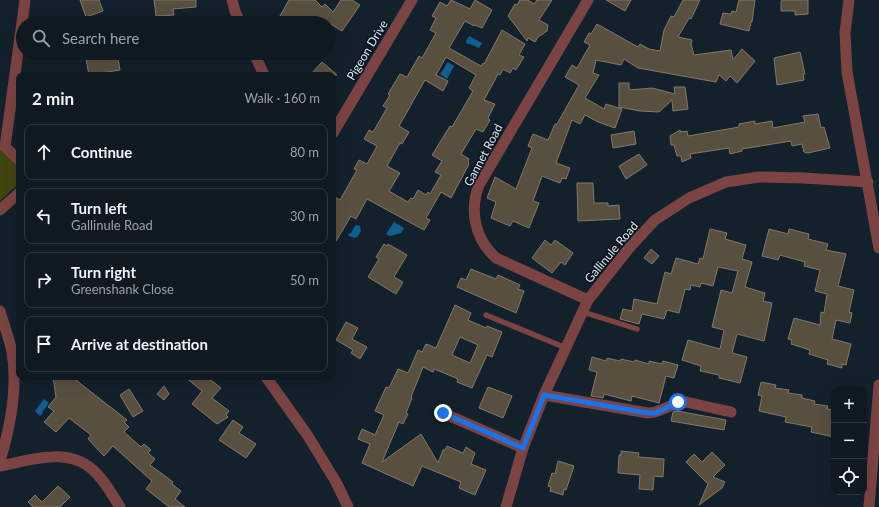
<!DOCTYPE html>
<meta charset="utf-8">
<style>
body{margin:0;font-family:Lato,sans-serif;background:#17222a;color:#f1f3f6}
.controls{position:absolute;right:12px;bottom:12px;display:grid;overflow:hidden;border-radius:8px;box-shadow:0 4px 16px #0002}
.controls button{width:36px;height:36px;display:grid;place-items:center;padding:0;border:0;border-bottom:1px solid #2e383f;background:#0e1921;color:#f1f3f6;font:20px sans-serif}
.stop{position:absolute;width:12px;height:12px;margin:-9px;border:3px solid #1a73e8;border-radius:50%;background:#fff}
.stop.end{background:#1a73e8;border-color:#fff;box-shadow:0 1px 4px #0008}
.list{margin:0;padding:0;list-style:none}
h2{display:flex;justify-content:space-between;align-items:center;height:52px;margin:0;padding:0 16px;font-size:17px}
h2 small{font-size:13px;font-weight:400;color:#9ba0a5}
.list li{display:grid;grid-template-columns:26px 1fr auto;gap:12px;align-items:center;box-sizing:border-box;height:56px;margin:0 8px 8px;padding:0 8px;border:1px solid #2e383f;border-radius:8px}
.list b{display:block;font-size:15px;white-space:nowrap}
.list p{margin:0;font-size:13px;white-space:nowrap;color:#9ba0a5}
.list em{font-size:13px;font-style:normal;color:#9ba0a5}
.icon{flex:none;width:22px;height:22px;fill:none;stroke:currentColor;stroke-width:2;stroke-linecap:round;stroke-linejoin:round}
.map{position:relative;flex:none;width:879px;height:507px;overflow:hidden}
.search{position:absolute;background:#0e1921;box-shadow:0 4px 16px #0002;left:16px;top:16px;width:320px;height:44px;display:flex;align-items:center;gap:10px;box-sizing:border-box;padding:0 14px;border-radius:22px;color:#9ba0a5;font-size:15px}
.panel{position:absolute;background:#0e1921;box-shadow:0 4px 16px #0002;left:16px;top:72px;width:320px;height:308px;border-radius:8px}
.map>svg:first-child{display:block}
</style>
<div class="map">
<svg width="879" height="507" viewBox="0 0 879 507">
<rect width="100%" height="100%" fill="#13212c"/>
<path fill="#43450f" d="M0 146 19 164V183L0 201Z"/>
<g fill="#0e6092">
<path d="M469 36 482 43 479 48 470 44H467L466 41Z"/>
<path d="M448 62 454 66 447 79 440 74 445 67 446 64Z"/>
<path d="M394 222 404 228 401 233 390 236 386 234Z"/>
<path d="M357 225 360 226 361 231 358 236 355 238 349 236 348 234 351 233 355 226Z"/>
<path d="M44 399 49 403 43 411 42 414 40 416 35 411Z"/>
</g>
<g fill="#594f3f" stroke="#847968" fill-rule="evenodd">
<path d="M80 0H99L103 11 86 17Z"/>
<path d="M154 0H196V7L173 9 174 15 156 16Z"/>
<path d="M289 0H315L322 7 325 4 333 12 341 0H352L360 5 342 31 329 23H276Z"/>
<path d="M451 0 470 9 475 0 492 10 482 28 475 25 474 26 465 21 449 48 481 66 483 63 484 64 502 30 525 44 519 55 524 57 516 70 513 68 510 73 503 69 500 75 498 74 484 100 495 104 488 118 490 120 483 132 476 129 461 154 469 159 468 161 469 164 451 198 441 192 426 218 430 220 424 230 367 199 356 219 351 216 333 246V196L340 200 357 170 354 169 359 160 367 164 377 146 364 139 369 130 373 132 387 108 383 106 390 95 388 94 400 74 407 77 419 56 422 58 436 33 430 30 436 18 432 16 440 2 447 6ZM446 57 476 75 469 88 473 91 452 127 450 126 432 155 442 161 435 172 441 175 430 194 428 192 426 195 418 190 413 199 411 198 408 202 389 191 400 173 387 166 400 143 402 144 409 132 399 126 425 80 443 91 448 81 436 75Z"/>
<path d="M520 0H528L534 4 537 0H552L539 20 548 25 547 31 538 37 535 42 528 38 527 41 508 16 515 4 517 5Z"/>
<path d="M606 0H631L625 11Z"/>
<path d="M683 0H700L691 19 689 18 678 37 692 40 691 44 694 55 731 50 733 60 742 49 755 61 737 83 730 76 726 81 719 75 716 82 638 68 624 59 621 65 596 60 593 73 599 75 585 98 604 109 606 104 622 109 615 128 598 122 585 115 580 124 572 120 556 163 570 168 566 179 562 178 560 183 542 176 533 201 539 203 529 228 513 221 510 226 491 218 496 202 487 198 495 177 516 189 532 148 528 146 533 134 548 140 555 124H557L579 85 565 77 572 65 577 68 590 45 584 42 589 33 591 34 597 24 638 47 640 44 649 49 660 51 664 30 671 16 674 17Z"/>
<path d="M739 0H755L752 22H751L749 31 720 24 723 13 731 14 732 11 736 12Z"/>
<path d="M783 0H808V14L795 15V11H781V1Z"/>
<path d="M800 52 805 74H803L804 80 777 85 774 58Z"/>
<path d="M85 53H117L120 70 89 75Z"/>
<path d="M322 62 337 75H310Z"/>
<path d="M619 83H629V90L652 88 675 94 674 87H685L688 109 673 111 672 100 659 112 640 111 619 107Z"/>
<path d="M818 114 821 128 824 127 830 148 808 153 804 152 802 144 792 146 791 141 742 149V151L730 154 729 148 690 154 691 158 682 162 681 156H677L674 145H671L670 136 680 130 681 132 687 131 688 136 739 127V124L755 121V124L772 121 773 128 805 122 803 116Z"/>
<path d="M634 131 636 144 613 148 611 135Z"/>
<path d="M639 154 647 165 626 179 619 166Z"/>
<path d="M577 183H593L594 203H608V206L619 205 620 219 578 221Z"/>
<path d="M710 229 727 233 725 239 746 245 742 259 752 262 745 287 765 293 763 301 772 303 764 341 737 334 732 353 747 357 740 383 719 378V375L700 371 701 366 682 360 688 340 720 349 724 330 712 327 721 290 732 293 738 271 718 267 713 286 701 283 700 287 691 285 690 290 685 289 679 313 667 310 664 319 642 314 639 324 620 319 623 309 632 311 634 299 657 304 665 272 671 274 676 258 698 264 700 258 703 259Z"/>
<path d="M769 229 788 234 789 229 809 234 808 239 828 244 826 250 846 254 838 286 854 290 849 312 852 313 850 323 836 320 832 339 851 344 846 365 842 364V368L827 364 828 360 825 359 809 354 810 350 791 344 792 340 788 339 794 318 820 325 821 312 824 313 827 294 815 291 820 270 804 266 805 262 780 255 778 260 762 256Z"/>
<path d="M545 240 551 245 555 240 573 253 565 265 561 262 552 273 532 258Z"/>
<path d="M384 244 387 246 388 244 407 255 394 277 403 282 396 294 368 277 379 259 376 257Z"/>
<path d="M651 249 659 256 652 264 644 258Z"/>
<path d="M471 269 496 279 498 275 520 285 518 289 524 291 516 313 457 287 461 278 466 280Z"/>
<path d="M455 305 471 313 468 320 486 328 487 326 502 332 492 357 487 355 472 388 457 382 458 379 444 373 434 369 433 372 423 367 411 397 412 398 406 413 408 414 403 424 399 422 382 462 421 434 438 463 443 450H445L447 446 463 453 466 447 475 453 471 464 486 470 475 495 459 488 461 482 422 466 413 486 362 463 370 444 358 439 362 429 375 435 384 415 375 411 386 387 389 388 398 369 408 373 418 350 422 352 426 344 436 348ZM460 337 478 345 470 363 452 355Z"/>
<path d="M346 322 358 328 352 339 367 347 360 359 351 353 353 350 336 340Z"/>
<path d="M592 357 606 361 607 358 620 361 621 359 634 362 635 360 649 364V361L662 364 663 361 678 365 674 378 666 376 659 403 632 396 631 401 604 394 603 398 591 396 597 372 589 370Z"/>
<path d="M53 377H72L127 420 124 422 129 427 124 432 141 447 144 444 151 450 148 453 155 459 150 465 173 482 172 484 181 491 175 499 185 507H169L146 489 152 481 113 446 104 456 88 439 91 435 69 418 56 432 44 422 54 411 48 407 56 397Z"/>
<path d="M185 377H207L221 388 212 398 229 411 226 415 228 417 217 424 192 404 202 391Z"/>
<path d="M761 382 776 385 775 388 789 390 788 393 802 395V398L815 401 814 404 828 406 827 409 834 410V437L811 432 812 427 785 422 786 417 759 411 762 396 758 395Z"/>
<path d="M164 386 169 394 164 400 157 394Z"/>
<path d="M488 387 512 396 503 418 479 408Z"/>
<path d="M129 389 143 411 133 417 120 395Z"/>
<path d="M677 411 726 420 724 430 671 421 673 412Z"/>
<path d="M233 420 243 427 239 433 256 444 246 458 219 440Z"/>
<path d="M621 451 639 453 638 457 664 459 663 477 654 476 653 490 639 489 640 475 618 473 619 455H621Z"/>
<path d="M712 452 725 465 713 477 725 482 722 488 699 505 708 484 686 462 694 454 702 462Z"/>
<path d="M558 461 574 466 566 490 564 489 563 495 550 491 551 487 548 486 552 473 555 474Z"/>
<path d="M58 486 70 497 60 507H33L28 502 35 495 42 502Z"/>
</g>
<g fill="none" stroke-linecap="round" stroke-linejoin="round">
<g stroke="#7b4443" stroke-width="5.5">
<path d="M583 312 637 329"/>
<path d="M486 315 566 348"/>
</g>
<g stroke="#7b4443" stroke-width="11">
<path d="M232 0 235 11 240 23"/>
<path d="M588 0 479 185C469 211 475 239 496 258L588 300"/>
<path d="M849 0 845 33 847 72 879 248"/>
<path d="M254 53 264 75"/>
<path d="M333 133 412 0"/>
<path d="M0 210 19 193"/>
<path d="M0 311C4 325 9 338 12 352 18 387 10 428 0 461"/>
<path d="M544 395 648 413C662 413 671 402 686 402L731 412"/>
<path d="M443 413 523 448"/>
<path d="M0 466C32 460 71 445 97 474 106 483 113 496 120 507"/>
<path d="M506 507 523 448 544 395 588 300 630 247 655 220 689 198 726 182 759 177 804 178 868 182"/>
<path d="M869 507 879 385"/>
</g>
<g stroke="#7b4443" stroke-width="11">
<path d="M19 160 5 147 25 0"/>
<path d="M266 377 308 436 336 482 348 507"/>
</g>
</g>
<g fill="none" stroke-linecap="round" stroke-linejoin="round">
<path stroke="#1a73e8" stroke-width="5" d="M443 413 523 448 544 395 648 413H656L678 402"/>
</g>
<g text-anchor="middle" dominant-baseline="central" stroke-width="3.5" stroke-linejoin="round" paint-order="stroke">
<g font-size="12" fill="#dce5ed" stroke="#0a1722">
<text transform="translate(367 50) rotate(-59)">Pigeon Drive</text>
<text transform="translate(483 155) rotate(-62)">Gannet Road</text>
<text transform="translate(611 252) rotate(-50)">Gallinule Road</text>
</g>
</g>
</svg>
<div class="controls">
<button>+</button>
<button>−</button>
<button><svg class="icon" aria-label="locate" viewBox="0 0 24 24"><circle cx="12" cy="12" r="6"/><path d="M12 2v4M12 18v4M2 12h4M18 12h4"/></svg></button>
</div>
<div class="stop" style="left:678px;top:402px"></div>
<div class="stop end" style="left:443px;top:413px"></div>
<div class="search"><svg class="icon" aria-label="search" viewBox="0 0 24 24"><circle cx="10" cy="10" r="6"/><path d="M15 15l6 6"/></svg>Search here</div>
<section class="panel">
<h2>2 min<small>Walk · 160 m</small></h2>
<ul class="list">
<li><svg class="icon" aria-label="ahead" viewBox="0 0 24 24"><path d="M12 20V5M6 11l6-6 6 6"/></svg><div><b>Continue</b></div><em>80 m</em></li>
<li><svg class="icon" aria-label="left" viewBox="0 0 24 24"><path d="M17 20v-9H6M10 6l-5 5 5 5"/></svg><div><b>Turn left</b><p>Gallinule Road</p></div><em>30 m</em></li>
<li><svg class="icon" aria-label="right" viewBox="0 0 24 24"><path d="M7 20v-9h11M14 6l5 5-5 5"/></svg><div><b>Turn right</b><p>Greenshank Close</p></div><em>50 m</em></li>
<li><svg class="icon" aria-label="arrive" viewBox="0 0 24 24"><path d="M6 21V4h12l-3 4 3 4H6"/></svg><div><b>Arrive at destination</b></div></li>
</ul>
</section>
</div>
